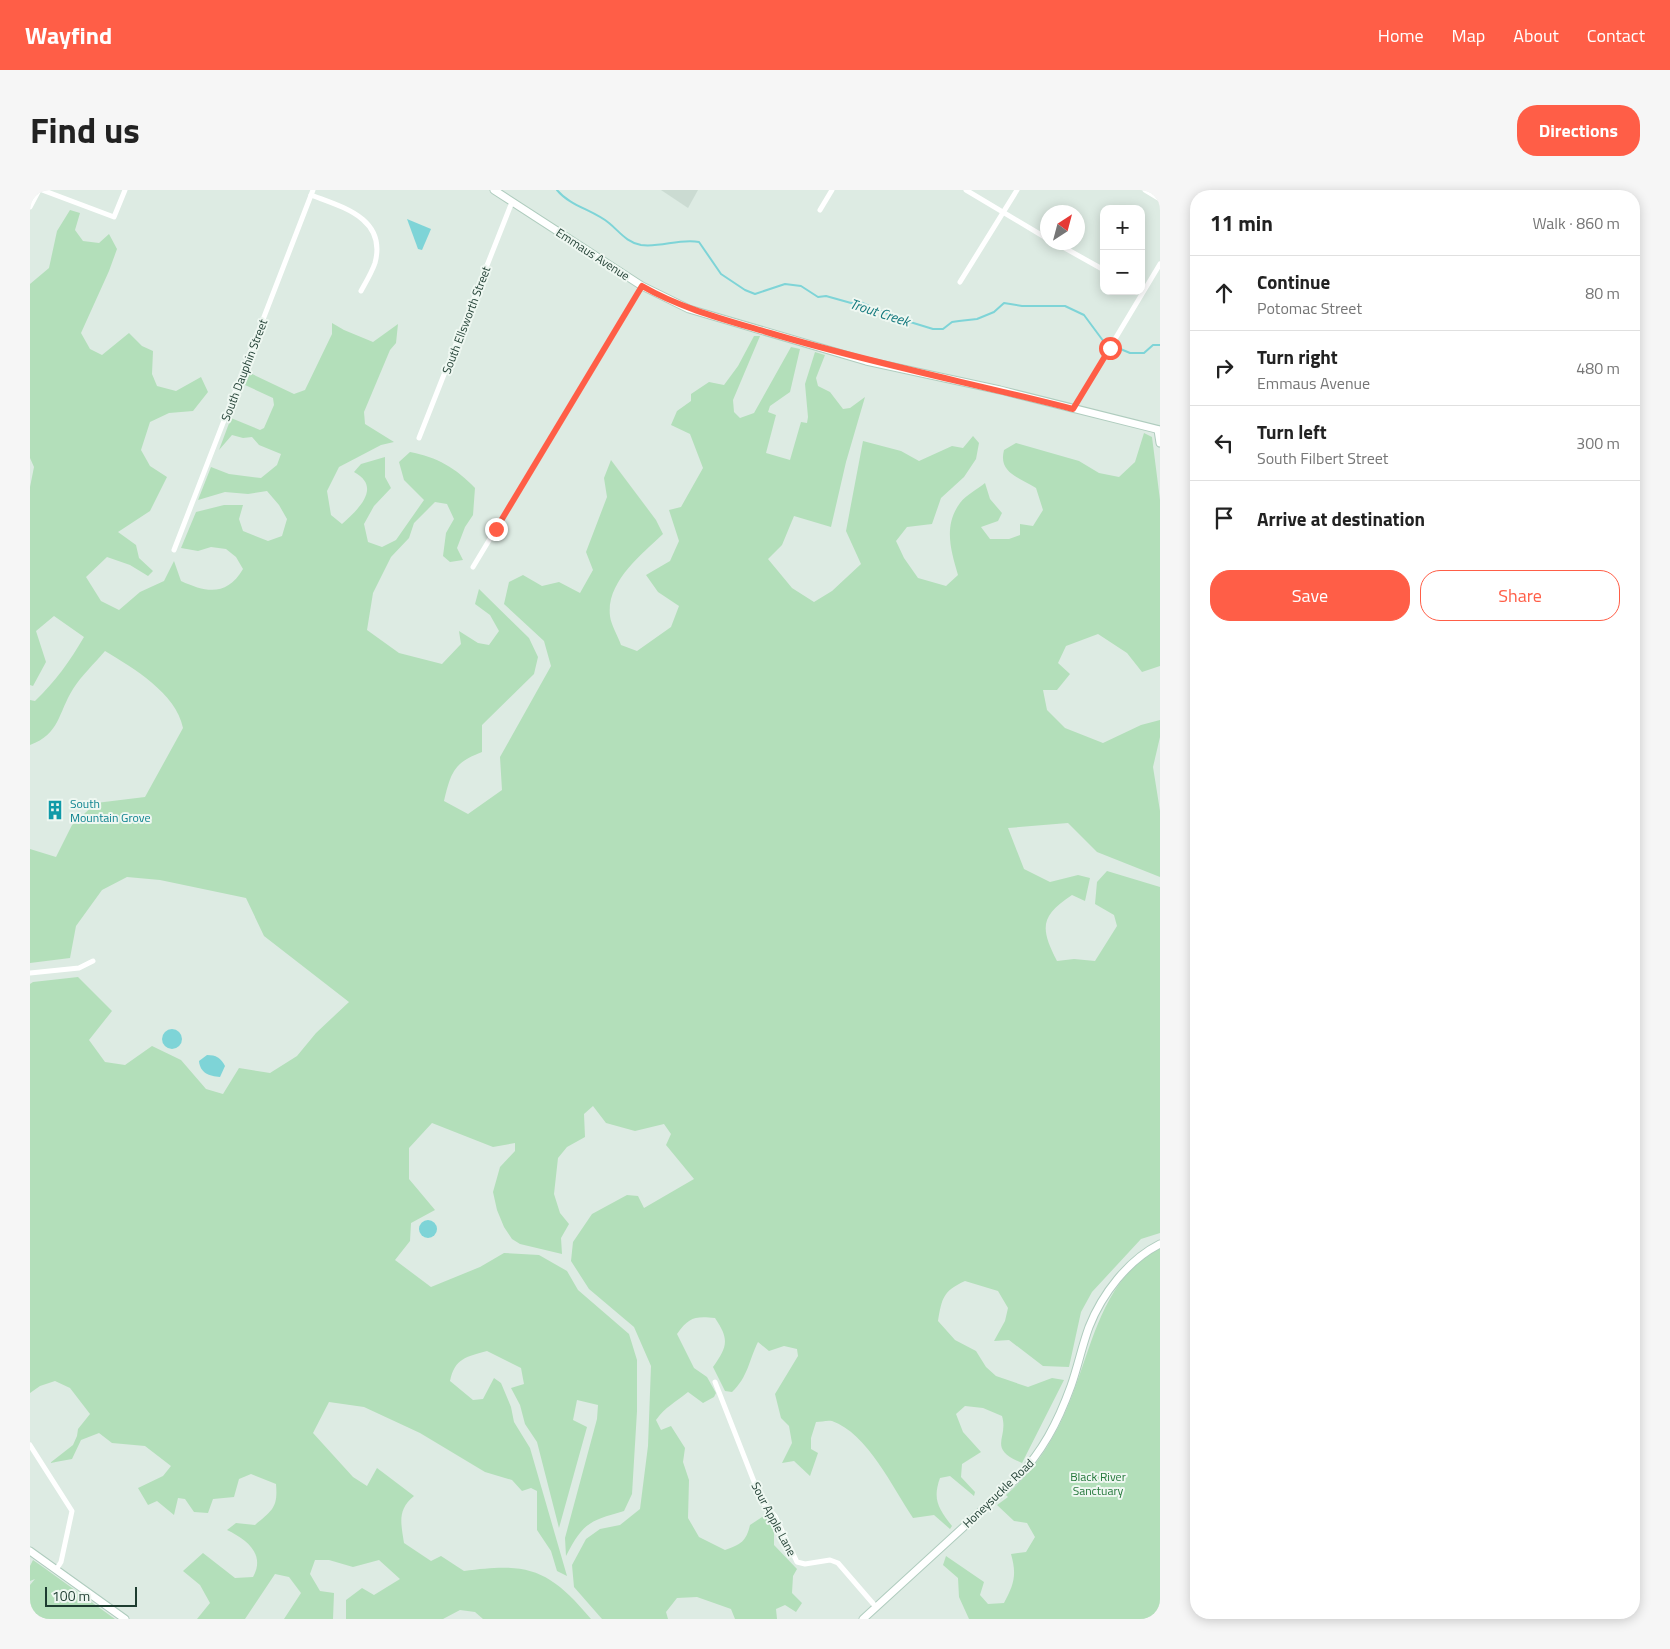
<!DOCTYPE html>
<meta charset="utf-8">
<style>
body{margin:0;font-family:"Titillium Web",sans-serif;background:#f6f6f6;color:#222}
.controls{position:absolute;right:15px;top:15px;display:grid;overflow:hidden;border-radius:10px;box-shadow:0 2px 12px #0003}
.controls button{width:45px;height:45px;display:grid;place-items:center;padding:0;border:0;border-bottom:1px solid #e0e0e0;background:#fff;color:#222;font:25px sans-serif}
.compass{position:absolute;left:1010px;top:15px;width:45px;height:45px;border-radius:50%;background:#fff;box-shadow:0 2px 12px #0003;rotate:36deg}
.scale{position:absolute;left:15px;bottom:12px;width:92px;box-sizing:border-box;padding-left:5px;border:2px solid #1d3c30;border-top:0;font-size:14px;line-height:18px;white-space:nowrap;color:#1d3c30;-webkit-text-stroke:4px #eef7f1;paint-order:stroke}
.stop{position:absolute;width:15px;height:15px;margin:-11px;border:4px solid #ff5e47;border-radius:50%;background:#fff}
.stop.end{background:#ff5e47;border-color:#fff;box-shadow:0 1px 5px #0008}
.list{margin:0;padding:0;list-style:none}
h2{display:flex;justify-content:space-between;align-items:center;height:65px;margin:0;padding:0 20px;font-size:21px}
h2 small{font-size:16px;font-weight:400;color:#767676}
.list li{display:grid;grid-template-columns:32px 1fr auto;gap:15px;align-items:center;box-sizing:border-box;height:75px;padding:0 20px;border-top:1px solid #e0e0e0}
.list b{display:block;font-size:19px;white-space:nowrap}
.list p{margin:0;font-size:16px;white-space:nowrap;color:#767676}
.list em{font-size:16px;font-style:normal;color:#767676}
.actions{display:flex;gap:10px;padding:15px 20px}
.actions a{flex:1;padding:11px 0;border:1px solid #ff5e47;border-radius:20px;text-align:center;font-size:18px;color:#ff5e47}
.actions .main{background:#ff5e47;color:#fff}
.icon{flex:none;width:28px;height:28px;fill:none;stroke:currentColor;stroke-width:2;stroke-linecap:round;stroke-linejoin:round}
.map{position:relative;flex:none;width:1130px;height:1429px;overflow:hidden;border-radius:20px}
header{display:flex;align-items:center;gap:30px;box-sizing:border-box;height:70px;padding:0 25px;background:#ff5e47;color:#fff}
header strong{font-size:24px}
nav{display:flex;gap:28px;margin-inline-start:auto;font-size:18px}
.intro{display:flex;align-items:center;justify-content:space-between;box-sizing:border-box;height:120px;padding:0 30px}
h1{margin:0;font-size:35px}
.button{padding:12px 22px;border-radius:20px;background:#ff5e47;color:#fff;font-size:18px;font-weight:700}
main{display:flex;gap:30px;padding:0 30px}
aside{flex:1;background:#fff;border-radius:20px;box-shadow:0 2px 12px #0003}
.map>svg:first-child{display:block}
</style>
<header>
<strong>Wayfind</strong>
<nav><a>Home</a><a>Map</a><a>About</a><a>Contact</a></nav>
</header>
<div class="intro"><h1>Find us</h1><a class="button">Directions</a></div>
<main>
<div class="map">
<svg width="1130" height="1429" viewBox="0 0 1130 1429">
<rect width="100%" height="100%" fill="#ddebe3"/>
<path fill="#cbdbd2" d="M631 0H668L658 18Z"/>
<g fill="#b3dfba">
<path d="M40 20 50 23 45 40 53 51 69 53 79 44 87 59 79 81 51 143 60 159 72 165 99 143 112 156 123 161 122 184 127 196 146 201 171 187 178 202 163 221 139 223 120 232 111 260 120 276 137 287 120 321 88 342 106 355 109 368 123 381 118 386 100 375 77 367 56 387 71 411 89 420 110 402 134 391 144 371 151 391C177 403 197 406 213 379L206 367 196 359 181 357 168 361 151 358 166 322 194 315H213L209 329 213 341 238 351 252 346 257 329 249 315 237 301 218 304 195 302 168 310 181 277 199 284 231 288 247 275 251 264 229 255 222 247 213 248 202 245 189 260 201 228 230 240 234 238 244 215 243 208 215 195 220 183 264 204 275 200 302 144V133L314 140 343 152 368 134 366 153 360 160 334 222 335 234 364 252 351 255 309 277 297 301 301 325 312 334C329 319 352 297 324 282L331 274 355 267V287L361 298 344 316 334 334 338 352 352 357 366 350 394 310 374 290 369 272 380 262C407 267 426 278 445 298L443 325 435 337 427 358 433 370 420 372 413 366 416 343 424 329 417 314 405 312 384 333 379 348 361 367 343 403 337 440 369 463 412 474 431 454 429 441 448 453 459 455 469 441 460 425 445 414 449 399 499 448 508 467 504 484 452 535V562C423 573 421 583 414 611L438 624 472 600 470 567 521 476 514 451 474 414 479 392 493 385 512 396 529 392 550 403 563 380 556 362 577 307 574 288 581 270 626 330 633 344C611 365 576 392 580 426 581 435 588 446 591 455L607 461 641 437 649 416 628 402 616 385 640 371 649 351 639 320 651 317 673 278 660 244 641 235 647 221 661 211V204L679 192 694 195 708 176 724 146H730L703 210 704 222 710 228 724 223 761 157 770 159 760 202 740 216 738 222 746 225 736 263 760 270 771 232 777 233 778 227 775 194 785 162 795 165 786 188 788 196 800 202 813 219 820 218 835 207 816 272 801 337 764 326 752 355 738 369 762 398 784 412 802 401 831 374 816 341 833 251 871 261 889 271 922 256 933 258 943 246 949 253 946 269 934 287 911 308 902 334 877 337 866 351 874 368 888 388 916 396 928 385C921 361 913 336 930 313 936 305 948 299 955 293L960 309 972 323 968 331 951 337 960 349H979L990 345V334L1003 336 1013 320 1006 298C989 287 968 283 974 260L986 253 1049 271 1069 283 1089 287 1105 272 1114 243 1122 247 1130 310V476L1112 482 1097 463 1068 444 1036 456 1028 473 1040 484 1027 500H1013L1017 520 1035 538 1073 553 1111 535 1130 530V547L1123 577 1130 621V687L1067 662 1038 633 978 638 994 679 1020 692 1048 685 1060 688 1055 711 1042 705C1010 726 1010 738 1027 771L1044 769 1065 771 1087 736 1084 725 1065 714 1067 692 1077 681 1130 697V1043L1111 1049 1062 1102 1051 1122 1039 1177 1013 1176 979 1150 964 1151 975 1131 978 1118 968 1101 935 1091C913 1101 912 1108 908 1131L925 1150 946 1161 956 1177 966 1186 998 1197 1022 1188 1034 1190 992 1273C956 1258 979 1249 972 1226L953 1218 935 1216 926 1224 933 1242 951 1262 932 1274 931 1287 945 1302 944 1306 920 1286 910 1288C902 1310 909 1319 922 1336L920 1339 904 1325 883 1328C863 1298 837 1243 802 1231 797 1230 791 1232 786 1232L781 1248V1259L788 1263 780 1286 764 1271 752 1273 762 1253 759 1236 751 1228 745 1204 768 1166 767 1159 754 1156 739 1161 728 1152C719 1170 718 1187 702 1202L695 1201 683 1177C697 1157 700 1150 685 1128 665 1126 659 1127 647 1144L664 1178 677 1187 686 1203 684 1207 673 1213 658 1202C646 1212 635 1217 626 1230L631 1240 641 1236 655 1258 653 1272 659 1290 658 1328 669 1347 695 1360C711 1354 716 1352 720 1335L738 1323 744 1336V1355L767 1379 763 1386 762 1403 772 1413 766 1422 755 1415 746 1419 747 1429H705L701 1419 667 1407 647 1408 636 1422 638 1429H572L544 1397 542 1375 556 1349 570 1339 590 1335 610 1319 618 1256 621 1176 604 1137 559 1099 541 1071 543 1052 562 1024 597 1005 608 1006 614 1018 664 989 636 955 641 944 634 934 605 941 576 933 563 916 554 924 555 947 537 957 528 968 524 1004 530 1023 539 1034 531 1048 532 1064 490 1054 482 1049 474 1037 467 1020 463 1002 470 977 485 961V953L463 957 402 933 379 958V989L405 1020 381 1033 380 1051 365 1070 401 1097 450 1077 474 1063 509 1065 537 1081 548 1100 599 1144 607 1170V1221L602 1304 594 1321C559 1331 553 1333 536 1366L535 1348 567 1229 568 1215 547 1210 543 1230 557 1237 529 1338 507 1252 495 1234 490 1215 481 1198 494 1194 491 1178 457 1161C436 1167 425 1168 420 1191L443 1210 453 1209 464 1188 471 1193 481 1217 484 1232 500 1258 537 1386 527 1381 521 1361 507 1340V1301L501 1298 492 1301 482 1290 455 1282 390 1243 334 1217 299 1212 283 1243 323 1287 337 1296 347 1278 384 1306C367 1320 371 1333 374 1353L401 1371 411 1366 434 1381C498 1372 519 1379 561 1429H453L445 1422 430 1420 413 1429H316V1410L332 1398 344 1405 370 1389 349 1370 323 1377 299 1370H285L280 1384 290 1401 304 1403 303 1429H254L271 1403 259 1387 245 1384 215 1429H167L180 1413 170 1395 153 1381 173 1363 205 1388 223 1387C236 1364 216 1349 197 1340L206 1333 225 1335C243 1320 248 1317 246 1294L221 1284 209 1289 204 1307 183 1309 178 1323 164 1322 155 1309 148 1308 144 1325 127 1311 118 1315 108 1298 133 1286 141 1276 115 1256 82 1253 69 1243 51 1250 42 1269 20 1273 43 1255 47 1246 48 1239 60 1224 40 1198 25 1191 10 1196 0 1203V794L3 792 48 787 82 821 59 850 75 872 95 875 122 856 151 870 176 899 193 904 209 878 240 883 267 866 286 843 319 812 234 746 216 708 130 690 97 687 72 700 46 736 40 768 0 773V659L26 667 42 635 66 613 115 607 153 538C146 503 103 478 75 461 65 473 51 486 43 499 28 523 30 544 0 555V510L5 511C25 492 40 471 54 447L24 426 6 441 16 472 3 496 0 495V297L4 277 0 268V94L19 78 27 41Z"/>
<path d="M1130 1058V1429H939L929 1407 928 1388 913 1375 916 1366 954 1392 950 1405 958 1414 974 1413C984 1394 987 1385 981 1364L996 1362 1005 1347 997 1333 984 1331 967 1315 978 1307 976 1305C1006 1279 1025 1248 1040 1211 1062 1157 1072 1088 1130 1058Z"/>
<path d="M3 1370 13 1377 85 1429H0V1395L5 1389 0 1391V1376Z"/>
</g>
<g fill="#7ed4d7">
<path d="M377 29 401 39 392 60 388 59Z"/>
<circle cx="142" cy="849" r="10"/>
<path d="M177 865C186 865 191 868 195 876L190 887C179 886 170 883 169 871Z"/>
<circle cx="398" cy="1039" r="9"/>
</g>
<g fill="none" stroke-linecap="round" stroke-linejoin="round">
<path stroke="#7ed4d7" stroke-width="2" d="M527 0C540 16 563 20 579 33 590 42 596 52 611 55 630 58 650 48 669 52L691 84 715 100 725 104 755 94 771 96 788 107 796 106 821 113 830 112 867 128 903 139H913L922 132 929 131 947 129 964 122 974 113 992 116H1035L1054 125 1074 152 1100 163H1114L1123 155H1130"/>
<defs>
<g id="secondary">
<path d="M464 0 612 96 659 119 836 171 970 200 1130 240"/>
<path d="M1128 240 1130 253"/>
<path d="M0 1361 95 1429"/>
<path d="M833 1429 985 1290C1012 1263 1028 1232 1041 1196 1048 1176 1052 1156 1059 1137 1072 1104 1098 1070 1130 1054"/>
</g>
</defs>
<use href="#secondary" stroke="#afccbe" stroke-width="9"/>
<g stroke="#fff" stroke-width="5">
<path d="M12 0 84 27 95 0"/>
<path d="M936 0 1018 49"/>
<path d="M1115 0 1130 9"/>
<path d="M281 5C312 17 357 28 345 73 342 82 336 92 331 101"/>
<path d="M0 17 9 0"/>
<path d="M790 20 802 0"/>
<path d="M1024 52 1074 80"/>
<path d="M930 92 987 0"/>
<path d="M1043 219 1130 74"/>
<path d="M389 248 482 12"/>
<path d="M144 360 283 0"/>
<path d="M443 377 612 96"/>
<path d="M0 783 49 778 63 771"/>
<path d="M685 1192 732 1312 745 1326 767 1372 775 1374 800 1370 808 1373 846 1417"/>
<path d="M0 1255 42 1321 31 1372 26 1380"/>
</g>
<use href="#secondary" stroke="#fff" stroke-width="7"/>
</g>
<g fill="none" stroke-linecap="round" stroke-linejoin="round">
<path stroke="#ff5e47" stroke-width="6" d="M466 339 612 96C652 119 696 130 740 143 840 173 942 193 1043 219L1080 158"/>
</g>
<defs>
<symbol id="building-bare" viewBox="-9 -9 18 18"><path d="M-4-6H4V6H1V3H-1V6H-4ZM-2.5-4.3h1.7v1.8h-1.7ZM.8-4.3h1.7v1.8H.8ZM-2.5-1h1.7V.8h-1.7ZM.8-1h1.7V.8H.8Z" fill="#0f9aa8" stroke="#eef7f1" stroke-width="2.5" paint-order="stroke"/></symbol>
</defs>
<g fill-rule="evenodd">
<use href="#building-bare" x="11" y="606" width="28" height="28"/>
</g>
<g text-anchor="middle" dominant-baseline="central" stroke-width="4" stroke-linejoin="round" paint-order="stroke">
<g font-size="12" fill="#1d3c30" stroke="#eef7f1">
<text transform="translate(563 64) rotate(33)">Emmaus Avenue</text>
<text transform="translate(436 130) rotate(-69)">South Ellsworth Street</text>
<text transform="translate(214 180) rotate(-69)">South Dauphin Street</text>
<text transform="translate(968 1303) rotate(-44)">Honeysuckle Road</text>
<text transform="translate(744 1329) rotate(62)">Sour Apple Lane</text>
</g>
<g font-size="12" fill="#0d838f" stroke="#eef7f1" text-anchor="start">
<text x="40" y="613">South<tspan x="40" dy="14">Mountain Grove</tspan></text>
</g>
<g font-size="12" fill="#23773a" stroke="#eef7f1">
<text x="1068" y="1286">Black River<tspan x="1068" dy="14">Sanctuary</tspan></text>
</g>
<g font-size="14" font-style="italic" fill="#12787d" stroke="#eef7f1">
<text transform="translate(850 122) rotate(18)">Trout Creek</text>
</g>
</g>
</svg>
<div class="controls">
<button>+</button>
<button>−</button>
</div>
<svg class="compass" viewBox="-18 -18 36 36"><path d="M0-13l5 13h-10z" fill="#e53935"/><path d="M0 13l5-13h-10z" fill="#767676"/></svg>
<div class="scale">100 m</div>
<div class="stop" style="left:1080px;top:158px"></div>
<div class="stop end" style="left:466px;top:339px"></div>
</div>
<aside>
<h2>11 min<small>Walk · 860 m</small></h2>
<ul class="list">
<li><svg class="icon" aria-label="ahead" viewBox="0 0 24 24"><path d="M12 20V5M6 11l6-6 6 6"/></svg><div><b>Continue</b><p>Potomac Street</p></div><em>80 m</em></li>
<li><svg class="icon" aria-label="right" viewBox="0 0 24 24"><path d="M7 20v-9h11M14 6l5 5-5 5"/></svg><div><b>Turn right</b><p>Emmaus Avenue</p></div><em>480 m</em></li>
<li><svg class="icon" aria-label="left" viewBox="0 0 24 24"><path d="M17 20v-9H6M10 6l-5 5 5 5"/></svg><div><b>Turn left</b><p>South Filbert Street</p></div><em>300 m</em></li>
<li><svg class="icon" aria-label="arrive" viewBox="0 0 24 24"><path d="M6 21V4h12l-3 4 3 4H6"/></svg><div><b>Arrive at destination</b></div></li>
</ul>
<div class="actions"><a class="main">Save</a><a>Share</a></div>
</aside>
</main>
